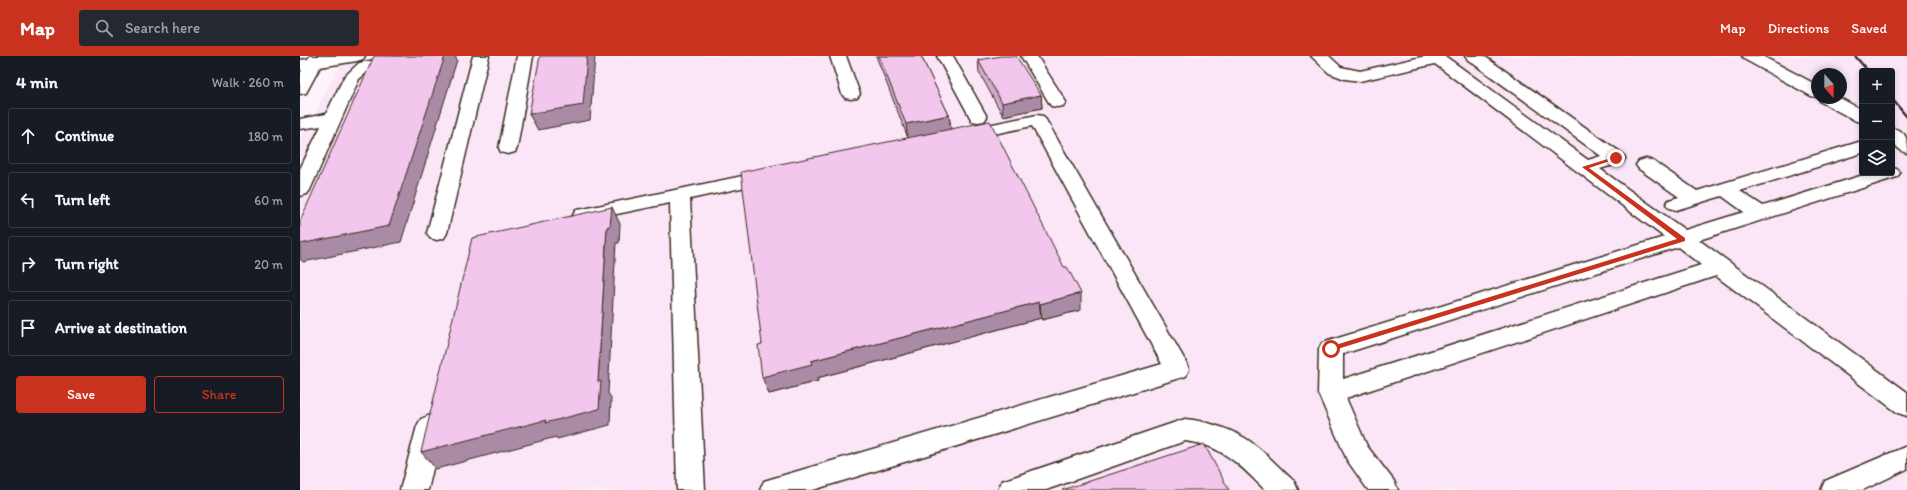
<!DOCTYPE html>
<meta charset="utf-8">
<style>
body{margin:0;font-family:Itim,sans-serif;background:#242831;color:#f1f3f6}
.controls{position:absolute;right:12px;top:12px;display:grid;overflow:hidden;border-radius:4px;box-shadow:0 2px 6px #0003}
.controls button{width:36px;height:36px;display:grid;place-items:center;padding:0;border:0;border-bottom:1px solid #363941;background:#171b24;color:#f1f3f6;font:20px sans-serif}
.compass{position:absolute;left:1511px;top:12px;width:36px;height:36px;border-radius:50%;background:#171b24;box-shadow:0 2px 6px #0003;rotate:159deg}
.stop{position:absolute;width:12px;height:12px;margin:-9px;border:3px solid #c8321e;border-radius:50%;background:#fff}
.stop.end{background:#c8321e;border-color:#fff;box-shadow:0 1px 4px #0008}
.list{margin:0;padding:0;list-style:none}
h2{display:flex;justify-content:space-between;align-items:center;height:52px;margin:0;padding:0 16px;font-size:17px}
h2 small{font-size:13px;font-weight:400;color:#9ea1a6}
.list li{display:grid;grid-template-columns:26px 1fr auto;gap:12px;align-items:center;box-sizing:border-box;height:56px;margin:0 8px 8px;padding:0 8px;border:1px solid #363941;border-radius:4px}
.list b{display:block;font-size:15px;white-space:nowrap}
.list em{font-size:13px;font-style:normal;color:#9ea1a6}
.actions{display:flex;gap:8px;padding:12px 16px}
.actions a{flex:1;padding:9px 0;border:1px solid #c8321e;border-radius:4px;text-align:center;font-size:14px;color:#c8321e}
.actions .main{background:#c8321e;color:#fff}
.icon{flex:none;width:22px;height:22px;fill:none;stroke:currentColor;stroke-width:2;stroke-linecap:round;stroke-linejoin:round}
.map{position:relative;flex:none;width:1607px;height:434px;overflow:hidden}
header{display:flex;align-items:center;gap:24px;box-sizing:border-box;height:56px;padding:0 20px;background:#c8321e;color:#fff}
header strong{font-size:19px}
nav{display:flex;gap:22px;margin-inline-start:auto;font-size:14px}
.search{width:280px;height:36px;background:#242831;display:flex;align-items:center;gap:10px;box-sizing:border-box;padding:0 14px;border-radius:4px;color:#9ea1a6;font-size:15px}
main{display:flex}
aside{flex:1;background:#171b24}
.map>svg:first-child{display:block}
</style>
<header>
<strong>Map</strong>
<div class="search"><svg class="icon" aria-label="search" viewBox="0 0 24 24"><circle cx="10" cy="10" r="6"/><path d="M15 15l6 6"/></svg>Search here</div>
<nav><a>Map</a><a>Directions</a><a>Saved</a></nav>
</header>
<main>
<aside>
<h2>4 min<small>Walk · 260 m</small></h2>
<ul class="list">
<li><svg class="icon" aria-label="ahead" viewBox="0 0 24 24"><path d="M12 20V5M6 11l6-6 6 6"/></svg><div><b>Continue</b></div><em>180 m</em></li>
<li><svg class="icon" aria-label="left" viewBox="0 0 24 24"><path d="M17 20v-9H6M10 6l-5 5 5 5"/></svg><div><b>Turn left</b></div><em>60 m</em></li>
<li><svg class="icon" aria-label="right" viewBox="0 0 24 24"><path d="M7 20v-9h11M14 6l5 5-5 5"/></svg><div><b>Turn right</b></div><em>20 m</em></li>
<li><svg class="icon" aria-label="arrive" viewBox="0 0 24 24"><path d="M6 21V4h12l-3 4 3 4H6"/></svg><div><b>Arrive at destination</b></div></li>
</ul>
<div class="actions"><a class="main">Save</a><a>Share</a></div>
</aside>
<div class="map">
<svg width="1607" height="434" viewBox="0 0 1607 434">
<rect width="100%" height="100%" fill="#fdf4fb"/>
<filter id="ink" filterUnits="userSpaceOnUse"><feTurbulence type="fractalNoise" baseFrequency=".025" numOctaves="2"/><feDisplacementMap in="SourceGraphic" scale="8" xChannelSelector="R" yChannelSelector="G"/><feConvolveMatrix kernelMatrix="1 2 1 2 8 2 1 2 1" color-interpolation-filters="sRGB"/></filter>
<g filter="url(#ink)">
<path fill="#fae6f7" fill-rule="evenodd" d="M45 0H1607V434H0V84ZM1562 15H1592V117H1562ZM1517 18H1541V42H1517Z"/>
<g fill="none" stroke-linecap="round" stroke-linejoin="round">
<defs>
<g id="minor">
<path d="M10 0H65L63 3 57 5 20 11 6 37 0 38V18L2 14H0V4L8 3Z"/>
<path d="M98 0 104 2 106 5 104 8 70 14 59 23 10 134 7 138 0 140V113L21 70 0 73V63L26 58 44 21 59 7Z"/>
<path d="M173 0H189L147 177 144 182 137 184 130 182 127 177Z"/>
<path d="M217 0H233L217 92 215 96 208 98 201 96 199 92Z"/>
<path d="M530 0H546L560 38 557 42 551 43 545 42 542 38Z"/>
<path d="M637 0H653L687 61 684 65 678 66 672 65Z"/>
<path d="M721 0H737L766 46 763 50 757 51 751 50Z"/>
<path d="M1011 0H1029L1041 11 1060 15 1126 0H1145L1288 104 1301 100 1167 3 1165 0H1184L1323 98 1325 102 1323 106 1300 113 1385 174 1444 156 1422 140 1376 154 1369 152 1366 148 1369 144 1379 141 1339 113 1336 109 1339 105 1346 103 1353 105 1397 135 1562 85V97L1440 135 1463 150 1570 117H1592V112L1597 113 1600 117 1597 121 1399 184 1607 336V360L1598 357 1416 220 1046 342 1067 390 1094 425 1098 434H1068L1047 404 1018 337 1019 293 1022 287 1364 181 1135 8 1060 25 1045 23 1029 17ZM1378 191 1401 209 1043 323V298Z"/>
<path d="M1442 0H1462L1517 29V41L1511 40 1444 3Z"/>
<path d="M1518 42H1540L1562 54V66L1556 65 1521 46Z"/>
<path d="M737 59 743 60 746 64 886 306 889 313 886 320 513 434H460L464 425 474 422 862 308 732 70 665 84 659 83 656 79 659 75Z"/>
<path d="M1592 72C1607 76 1607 81 1607 97 1594 93 1592 84 1592 72Z"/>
<path d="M471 114 478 116 481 120 478 124 390 143 405 434H377L370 147 283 165 276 164 273 159 276 154 283 153Z"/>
<path d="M130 359 139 363 143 370 128 434H100L117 370 121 363Z"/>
<path d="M885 363C906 365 936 374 952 387 967 398 980 413 994 425L998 434H965C940 409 922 389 885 385L746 434H698L702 425Z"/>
<path d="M1607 390V413L1563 434H1521L1525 425Z"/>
</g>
</defs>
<use href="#minor" stroke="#3b2a1e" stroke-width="3"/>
<use href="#minor" fill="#fff" fill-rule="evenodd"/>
<g stroke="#3b2a1e" stroke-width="2.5">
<path d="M1555 0 1568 15"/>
<path d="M1592 43 1607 61"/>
</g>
</g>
<g fill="#d1abcc" stroke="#3b2a1e">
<path d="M576 0H621L649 59 651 73 781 254 742 264 741 262 517 322 518 325 469 338 462 288 608 82Z"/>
<path d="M678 4 741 39 742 52 703 60 679 16Z"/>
</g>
<g fill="#aa8ba6" stroke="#3b2a1e">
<path d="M145 0H155L157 4 101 186 3 206 0 203V188Z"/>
<path d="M287 0H295L290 64 238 74 229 58Z"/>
<path d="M741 39 742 52 703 60 702 47Z"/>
<path d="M649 59 651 75 608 84 606 68Z"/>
<path d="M312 151 320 168 319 187H316L308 337 311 342 310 369 257 383 256 381 136 413 121 396 298 326 307 171Z"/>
<path d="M781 237V254L742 264 740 248Z"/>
<path d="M739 246 741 262 517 322 518 325 469 338 462 321 511 305Z"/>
</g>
<g fill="#f3c7ed" stroke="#3b2a1e">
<path d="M74 0H145L89 170 0 188V165Z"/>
<path d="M240 0H287L283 49 229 58Z"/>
<path d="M579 0H621L649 59 606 68Z"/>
<path d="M701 0H716L741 39 702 47 678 4Z"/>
<path d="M690 65 764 211H767L781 237 740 248 739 246 511 305 512 308 462 321 458 289 462 288 441 116Z"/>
<path d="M312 151 310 170 307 171 298 326 301 325 299 353 245 367 246 364 121 396 172 182Z"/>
<path d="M904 388 929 434H762Z"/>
</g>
</g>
<path fill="#c8321e" d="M1314 101 1319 102 1289 112 1385 182V185L1031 295H1029V291L1377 183 1282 111Z"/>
</svg>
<div class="controls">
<button>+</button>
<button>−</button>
<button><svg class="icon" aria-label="layers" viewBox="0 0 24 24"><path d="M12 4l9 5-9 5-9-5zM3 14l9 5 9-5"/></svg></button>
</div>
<svg class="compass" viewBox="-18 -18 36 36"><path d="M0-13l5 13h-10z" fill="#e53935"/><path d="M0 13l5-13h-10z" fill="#9ea1a6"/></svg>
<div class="stop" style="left:1031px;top:293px"></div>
<div class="stop end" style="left:1316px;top:102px"></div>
</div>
</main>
